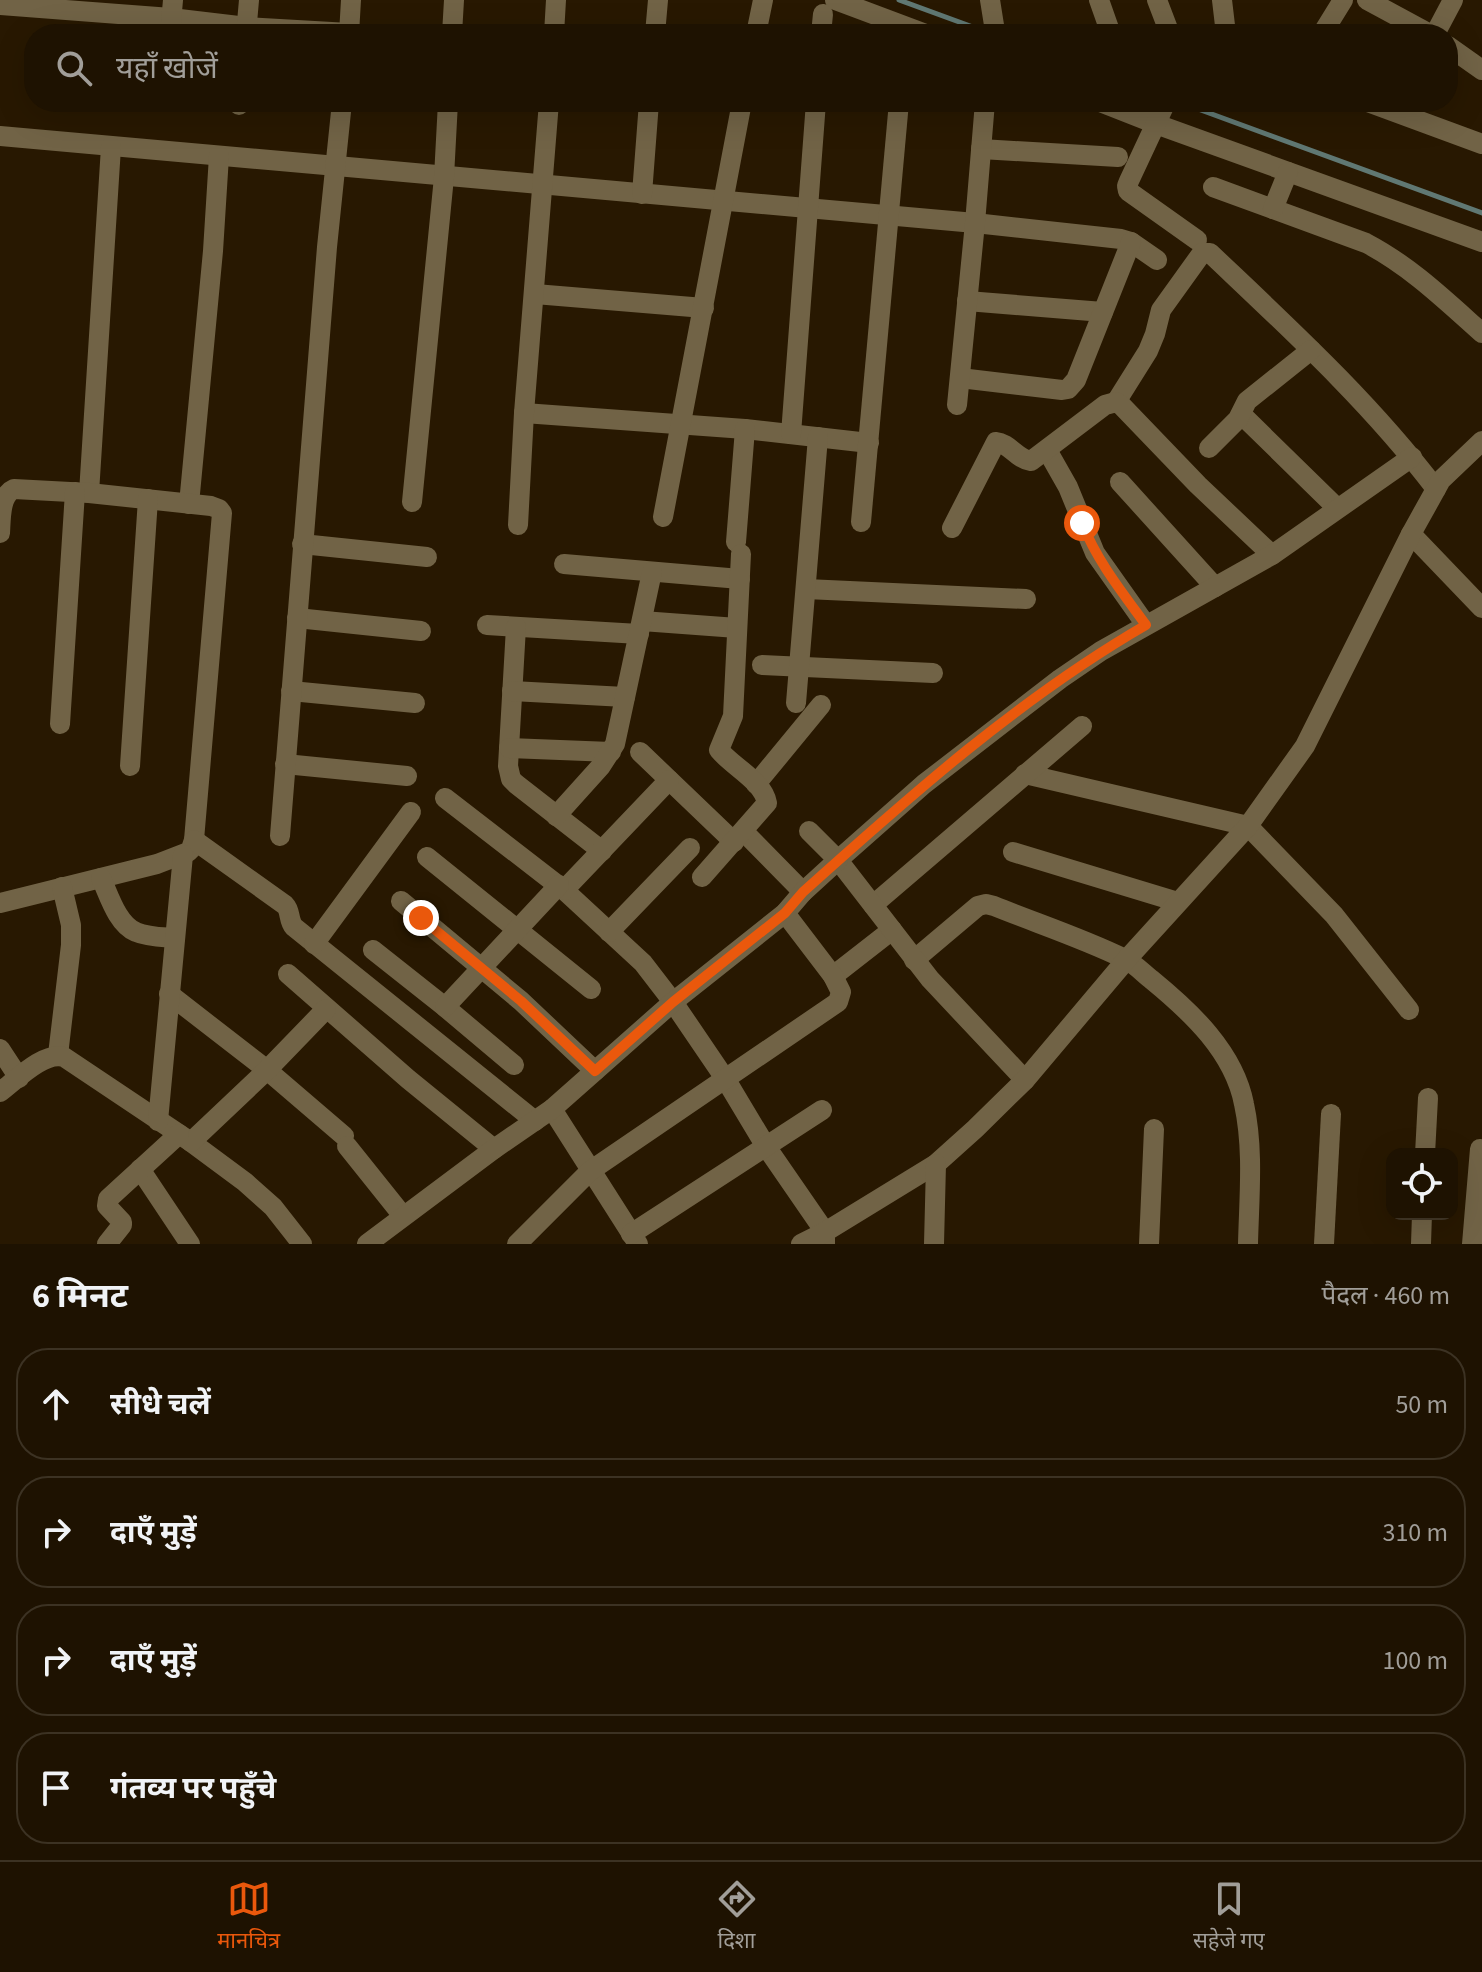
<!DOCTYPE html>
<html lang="hi">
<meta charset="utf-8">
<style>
body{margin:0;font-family:"Source Sans 3","Noto Sans Devanagari",sans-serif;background:#261b0b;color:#f1f3f6}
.controls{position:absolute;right:24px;bottom:24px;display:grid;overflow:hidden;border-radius:16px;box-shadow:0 8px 32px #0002}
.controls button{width:72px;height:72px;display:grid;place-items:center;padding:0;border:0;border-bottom:2px solid #3c3223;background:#1e1201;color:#f1f3f6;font:40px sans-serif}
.stop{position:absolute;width:24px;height:24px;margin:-18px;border:6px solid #ea580c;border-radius:50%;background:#fff}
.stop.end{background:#ea580c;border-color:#fff;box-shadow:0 2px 8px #0008}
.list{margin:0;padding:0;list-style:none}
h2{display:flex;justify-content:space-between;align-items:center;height:104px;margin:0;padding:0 32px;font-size:34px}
h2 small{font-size:26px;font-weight:400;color:#a19e99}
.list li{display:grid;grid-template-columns:52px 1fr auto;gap:24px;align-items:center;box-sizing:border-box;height:112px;margin:0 16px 16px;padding:0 16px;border:2px solid #3c3223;border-radius:32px}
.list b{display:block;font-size:30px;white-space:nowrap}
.list em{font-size:26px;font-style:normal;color:#a19e99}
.icon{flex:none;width:44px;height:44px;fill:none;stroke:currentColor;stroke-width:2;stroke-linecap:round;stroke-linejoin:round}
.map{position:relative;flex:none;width:1482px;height:1244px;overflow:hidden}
.search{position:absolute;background:#1e1201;box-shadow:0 8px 32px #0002;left:24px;right:24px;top:24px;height:88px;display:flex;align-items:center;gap:20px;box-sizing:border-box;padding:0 28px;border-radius:32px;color:#a19e99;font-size:30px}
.sheet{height:616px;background:#1e1201}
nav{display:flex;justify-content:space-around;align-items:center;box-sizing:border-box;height:112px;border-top:2px solid #3c3223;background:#1e1201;font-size:22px;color:#a19e99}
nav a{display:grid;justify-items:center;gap:4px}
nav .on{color:#ea580c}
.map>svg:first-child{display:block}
</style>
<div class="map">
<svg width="1482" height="1244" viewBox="0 0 1482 1244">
<rect width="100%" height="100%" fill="#281801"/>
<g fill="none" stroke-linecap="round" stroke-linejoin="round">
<g stroke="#607873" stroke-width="5">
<path d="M899 0 992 34"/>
<path d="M1179 102 1482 213"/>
</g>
<g stroke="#716346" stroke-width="20">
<path d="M835 0 926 34"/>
<path d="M990 0 994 25"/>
<path d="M1099 0 1111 34"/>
<path d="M1157 0 1170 34"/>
<path d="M1222 0 1226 34"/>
<path d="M1367 0 1430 34"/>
<path d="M0 5 171 18 247 27 349 33"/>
<path d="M170 34 173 0"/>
<path d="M246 34 249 0"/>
<path d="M349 34 351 0"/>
<path d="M452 34 454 0"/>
<path d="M554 34 556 0"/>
<path d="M655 34 658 0"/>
<path d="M756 34 763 0"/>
<path d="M821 34 823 14"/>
<path d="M1322 34 1343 0"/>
<path d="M1435 34 1453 0"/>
<path d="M1448 46 1482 70"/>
<path d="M1100 102 1156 124 1482 242"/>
<path d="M1166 102 1129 181 1127 186 1128 191 1197 240"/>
<path d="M1368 102 1482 144"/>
<path d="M239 105V102"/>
<path d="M0 136 975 223 1121 239 1131 242 1157 260"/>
<path d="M981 149 1118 157"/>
<path d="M1213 187 1366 243C1410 266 1445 300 1482 333"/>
<path d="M642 194 649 102"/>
<path d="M1273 209 1288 172"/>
<path d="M535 294 704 308"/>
<path d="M967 301 1103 312"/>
<path d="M960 378 1062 390 1068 389 1076 380 1131 242"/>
<path d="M1116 402 1148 351 1155 334 1161 310 1202 253H1210C1289 328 1370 402 1436 489"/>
<path d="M957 405 975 223 985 102"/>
<path d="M524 413 745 429 869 443"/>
<path d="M1241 414 1337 508"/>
<path d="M791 434 816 102"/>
<path d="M1209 448 1238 419 1247 401 1311 350"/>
<path d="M1047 450 1068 487 1095 553 1146 625"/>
<path d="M1120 482 1215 587"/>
<path d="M89 493 111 147"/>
<path d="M412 502 444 177 448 102"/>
<path d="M189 504 213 251 219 156"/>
<path d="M663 517 742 102"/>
<path d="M861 522 899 102"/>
<path d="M518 525 524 413 549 102"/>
<path d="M952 528 996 442C1009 443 1017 459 1031 461L1105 405 1116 402 1122 406 1198 485 1272 555"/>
<path d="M0 533C1 518 0 495 14 489L89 493 211 506 219 509 222 513 194 840 191 849 188 852 157 864 0 903"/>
<path d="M1411 534 1482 608"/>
<path d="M736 542 745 429"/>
<path d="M302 544 427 557"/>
<path d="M564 564 740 579"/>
<path d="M806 589 1026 599"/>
<path d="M297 618 421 631"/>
<path d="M642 621 737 628"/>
<path d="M487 625 639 634"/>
<path d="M516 627 508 766 511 779 516 784 602 851"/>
<path d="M762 665 933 673"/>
<path d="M291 691 415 703"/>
<path d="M512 691 625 697"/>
<path d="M796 703 818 437"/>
<path d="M60 724 75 492"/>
<path d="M509 748 611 752"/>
<path d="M640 752 734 842"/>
<path d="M285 764 407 776"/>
<path d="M130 766 148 499"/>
<path d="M1025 774 1248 826 1334 915 1409 1010"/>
<path d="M756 784 821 705"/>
<path d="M445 798 564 890 643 963 673 1002 726 1080 765 1145 825 1232V1244"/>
<path d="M556 816 601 766 615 744 652 572"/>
<path d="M744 832 803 892"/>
<path d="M280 836 327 247 342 102"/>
<path d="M194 840 285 905C291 911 288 920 294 927L535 1121"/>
<path d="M1013 852 1178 902"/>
<path d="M427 857 591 989"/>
<path d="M702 877 767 803C763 781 733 767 719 750L733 716 741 554"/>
<path d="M101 878C109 895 117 924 136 932 147 937 162 937 175 938"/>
<path d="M564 890 669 780"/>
<path d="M401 901 521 1001 595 1071"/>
<path d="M873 905 1082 726"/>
<path d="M609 932 690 848"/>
<path d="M314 944 411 812"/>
<path d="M373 950 445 1007 514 1065"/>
<path d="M914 960 978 906 986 904 994 906C1036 923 1082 938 1123 958 1134 963 1143 973 1152 980 1191 1012 1234 1052 1244 1104 1254 1150 1249 1198 1248 1244"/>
<path d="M288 974 408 1079 494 1149"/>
<path d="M833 976 892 930"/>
<path d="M169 994 267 1070 344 1136"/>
<path d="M445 1007 559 885"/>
<path d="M0 1049 19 1078"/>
<path d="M58 1055 71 945V925L62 887"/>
<path d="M1025 1080 930 979 838 860 924 784 1060 679 1101 651 1272 555 1412 457"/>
<path d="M0 1092C16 1080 44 1051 64 1057L191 1142 245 1182 273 1207 302 1244"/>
<path d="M552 1109 638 1244"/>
<path d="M158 1121 183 855"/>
<path d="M191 1142 267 1070 326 1009"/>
<path d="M347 1146 403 1216"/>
<path d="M1425 1154 1428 1098"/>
<path d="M140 1169 190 1244"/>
<path d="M631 1234 822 1110"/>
<path d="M107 1244 122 1225V1222L107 1206 108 1199 179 1134"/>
<path d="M367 1244 494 1149 552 1109 673 1002 785 913 803 892 838 860 809 831"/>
<path d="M517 1244 590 1171 838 1002 841 992 833 976 785 913"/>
<path d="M801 1244 825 1232 936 1164 975 1129 1025 1080 1127 959 1248 826 1305 746 1411 534 1441 480 1482 441"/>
<path d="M934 1244 936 1164"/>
<path d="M1149 1244 1154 1129"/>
<path d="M1324 1244 1331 1114"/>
<path d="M1421 1244 1422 1214"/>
<path d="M1472 1244 1480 1149"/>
</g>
</g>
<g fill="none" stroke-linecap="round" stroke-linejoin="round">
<path stroke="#ea580c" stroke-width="10" d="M421 918 521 1001 595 1071 673 1002 785 913 803 892C911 795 1020 698 1146 625 1122 592 1097 561 1082 523"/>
</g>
</svg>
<div class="controls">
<button><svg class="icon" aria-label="locate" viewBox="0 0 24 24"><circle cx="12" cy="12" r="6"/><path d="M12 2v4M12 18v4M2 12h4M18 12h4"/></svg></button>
</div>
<div class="stop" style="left:1082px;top:523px"></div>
<div class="stop end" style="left:421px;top:918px"></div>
<div class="search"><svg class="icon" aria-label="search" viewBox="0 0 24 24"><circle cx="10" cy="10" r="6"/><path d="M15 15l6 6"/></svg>यहाँ खोजें</div>
</div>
<section class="sheet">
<h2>6 मिनट<small>पैदल · 460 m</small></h2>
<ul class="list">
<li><svg class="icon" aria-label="ahead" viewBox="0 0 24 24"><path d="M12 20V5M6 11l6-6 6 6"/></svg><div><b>सीधे चलें</b></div><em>50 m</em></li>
<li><svg class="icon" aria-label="right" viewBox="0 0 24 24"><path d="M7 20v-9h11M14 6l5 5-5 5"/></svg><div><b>दाएँ मुड़ें</b></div><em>310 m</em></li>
<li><svg class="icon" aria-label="right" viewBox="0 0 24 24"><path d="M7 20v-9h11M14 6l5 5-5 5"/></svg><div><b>दाएँ मुड़ें</b></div><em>100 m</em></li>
<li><svg class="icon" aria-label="arrive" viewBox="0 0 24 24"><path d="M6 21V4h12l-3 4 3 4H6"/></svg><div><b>गंतव्य पर पहुँचे</b></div></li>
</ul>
</section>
<nav>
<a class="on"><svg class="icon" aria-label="map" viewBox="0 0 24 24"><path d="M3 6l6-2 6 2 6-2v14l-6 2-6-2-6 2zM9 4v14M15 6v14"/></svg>मानचित्र</a>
<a><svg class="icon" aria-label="directions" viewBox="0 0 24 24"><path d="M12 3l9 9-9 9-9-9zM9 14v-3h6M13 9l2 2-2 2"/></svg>दिशा</a>
<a><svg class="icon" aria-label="saved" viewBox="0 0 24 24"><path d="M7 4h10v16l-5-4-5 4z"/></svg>सहेजे गए</a>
</nav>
